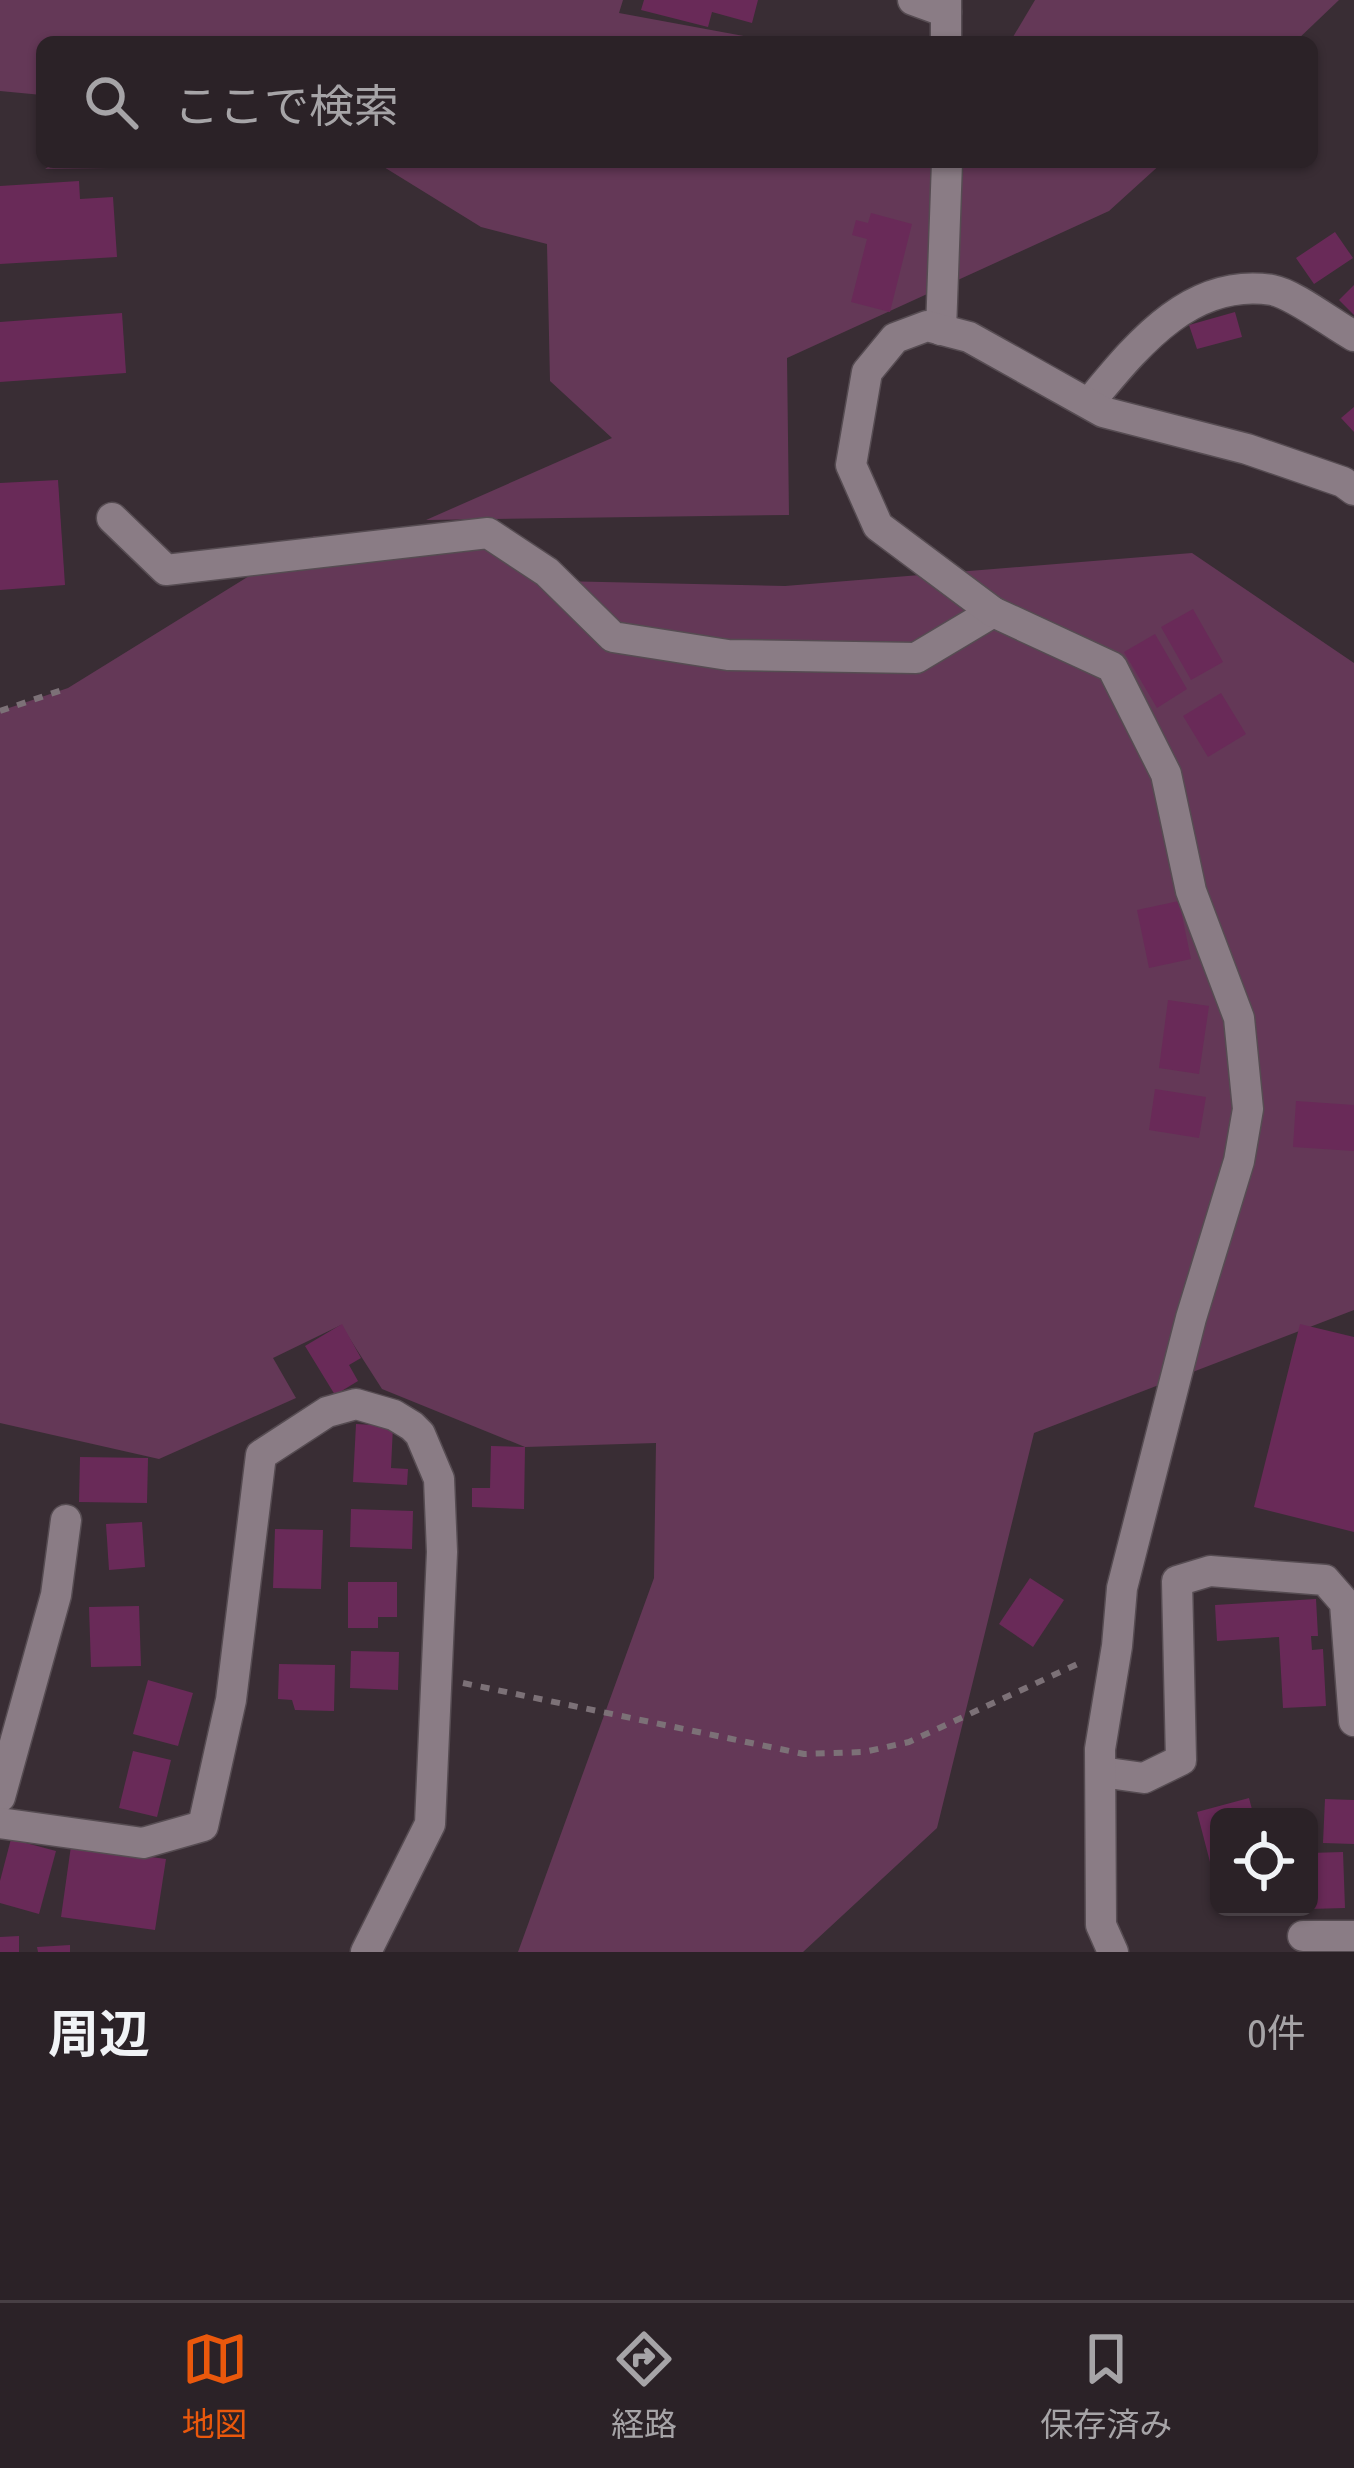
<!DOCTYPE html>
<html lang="ja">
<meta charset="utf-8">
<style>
body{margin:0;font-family:"Fira Sans Condensed","Noto Sans JP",sans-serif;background:#372f33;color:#f1f3f6}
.controls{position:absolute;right:36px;bottom:36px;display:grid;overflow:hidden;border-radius:18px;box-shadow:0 3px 9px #0004}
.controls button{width:108px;height:108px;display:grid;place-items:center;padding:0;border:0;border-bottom:3px solid #473f44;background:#2b2227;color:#f1f3f6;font:60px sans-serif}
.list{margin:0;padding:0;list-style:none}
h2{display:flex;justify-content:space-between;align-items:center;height:156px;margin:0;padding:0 48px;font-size:51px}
h2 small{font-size:39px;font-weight:400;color:#a6a4a7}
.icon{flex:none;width:66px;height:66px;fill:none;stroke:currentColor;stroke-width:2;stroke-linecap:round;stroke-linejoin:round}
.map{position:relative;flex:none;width:1354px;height:1952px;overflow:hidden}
.search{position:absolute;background:#2b2227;box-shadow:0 3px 9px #0004;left:36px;right:36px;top:36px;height:132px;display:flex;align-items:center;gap:30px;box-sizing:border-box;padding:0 42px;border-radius:18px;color:#a6a4a7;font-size:45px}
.sheet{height:348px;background:#2b2227}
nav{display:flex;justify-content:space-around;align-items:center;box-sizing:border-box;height:168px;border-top:3px solid #473f44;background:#2b2227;font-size:33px;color:#a6a4a7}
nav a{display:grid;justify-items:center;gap:6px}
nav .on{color:#ea580c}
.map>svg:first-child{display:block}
</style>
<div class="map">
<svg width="1354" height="1952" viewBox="0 0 1354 1952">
<rect width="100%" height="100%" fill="#392d34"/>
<g fill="#643857">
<path d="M0 0H623L619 13 776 42H42V95L0 91Z"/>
<path d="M1035 0H1339L1295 42H1010Z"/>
<path d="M56 162H1163L1109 211 787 358 789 515 426 520 612 438 550 381 547 244 481 227 379 164 45 169Z"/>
<path d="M314 536 524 551 557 581 785 586 1192 553 1354 663V1310L1034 1433 937 1828 803 1952H518L654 1578 656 1443 525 1447 382 1389 341 1325 273 1358 296 1398 159 1459 0 1423V711L68 688Z"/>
</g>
<g fill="#692a58">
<path d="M644 0H758L752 23 712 12 708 27 641 10Z"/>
<path d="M79 181 80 199 113 197 117 257 0 264V186Z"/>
<path d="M871 213 912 224 890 312 851 302 867 239 852 235 856 220 868 223Z"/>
<path d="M1335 232 1353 258 1314 284 1296 258Z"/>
<path d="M1354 285V315L1339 300Z"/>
<path d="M1235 312 1242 337 1197 349 1189 325Z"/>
<path d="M122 313 126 373 0 382V322Z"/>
<path d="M1354 407V432L1341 418Z"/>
<path d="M58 480 65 585 0 590V483Z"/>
<path d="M1193 609 1223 662 1191 680 1161 627Z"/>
<path d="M1155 634 1187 689 1157 708 1124 652Z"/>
<path d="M1221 693 1246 734 1208 757 1183 716Z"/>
<path d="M1179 901 1191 959 1149 968 1137 910Z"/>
<path d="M1168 1000 1209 1006 1199 1074 1159 1068Z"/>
<path d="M1155 1089 1206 1097 1199 1138 1149 1130Z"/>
<path d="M1296 1101 1354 1105V1151L1293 1147Z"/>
<path d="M342 1324 361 1358 349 1365 358 1381 335 1395 305 1346Z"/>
<path d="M1300 1324 1354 1337V1532L1254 1507Z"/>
<path d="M356 1424 393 1426 391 1468 408 1469 407 1485 353 1482Z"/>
<path d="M491 1446 525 1447 524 1509 472 1507V1488H490Z"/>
<path d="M80 1457 148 1458 147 1503 79 1502Z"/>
<path d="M351 1509 413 1511 412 1549 350 1547Z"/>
<path d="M142 1522 145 1567 109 1570 106 1524Z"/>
<path d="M275 1529 323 1530 321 1589 273 1588Z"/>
<path d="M1030 1578 1064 1600 1033 1647 999 1624Z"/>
<path d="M348 1582H397V1617H378V1628H348Z"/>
<path d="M1316 1599 1318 1636H1311L1312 1650 1323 1649 1326 1706 1283 1708 1279 1637 1217 1641 1215 1605Z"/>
<path d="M139 1606 141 1666 91 1667 89 1607Z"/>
<path d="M351 1651 399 1652 398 1690 350 1688Z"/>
<path d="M279 1664 335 1665 334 1711 295 1710 292 1700 278 1699Z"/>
<path d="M148 1680 193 1693 178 1746 133 1734Z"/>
<path d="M133 1751 171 1760 157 1817 119 1808Z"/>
<path d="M1249 1798 1254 1817H1219L1217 1889 1197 1812Z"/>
<path d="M1325 1799 1354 1800V1844L1323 1843Z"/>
<path d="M11 1839 56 1851 39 1914 0 1903V1881Z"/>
<path d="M71 1846 166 1859 155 1930 61 1917Z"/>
<path d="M1343 1852 1345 1908 1309 1909V1853Z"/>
<path d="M19 1936V1952H0V1937Z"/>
<path d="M70 1945V1952H38L37 1947Z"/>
</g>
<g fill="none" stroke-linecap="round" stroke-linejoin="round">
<defs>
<g id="street">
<path d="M913 0 946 12"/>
<path d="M946 0V42"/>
<path d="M941 330 947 162"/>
<path d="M1089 403C1135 348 1189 277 1272 290 1294 294 1332 324 1354 336"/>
<path d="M112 518 166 570 488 533 547 572 613 637 728 655 916 658 993 612"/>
<path d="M1101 1772 1144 1778 1181 1760 1177 1581 1210 1571 1325 1580 1345 1603 1354 1721"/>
<path d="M0 1797 56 1595 66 1520"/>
<path d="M0 1823 143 1843 203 1826 231 1700 261 1455 327 1412 356 1404 394 1415 412 1426 420 1434 439 1479 442 1552 430 1824 366 1952"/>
<path d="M1303 1936H1354"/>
<path d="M1113 1952 1101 1925 1100 1749 1117 1646 1122 1588 1191 1318 1239 1161 1248 1109 1239 1018 1191 891 1166 774 1112 667 993 612 878 526 851 465 867 372 895 338 927 326 969 337 1103 412 1247 449 1343 482 1354 490"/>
</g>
</defs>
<use href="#street" stroke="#564c52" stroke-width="33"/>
<g stroke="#7c7177" stroke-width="6" stroke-dasharray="9 9" stroke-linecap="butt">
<path d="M0 711 68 688"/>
<path d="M463 1683 804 1754 864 1752 909 1742 1084 1661"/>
</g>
<use href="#street" stroke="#8a7c85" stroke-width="30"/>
</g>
</svg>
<div class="controls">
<button><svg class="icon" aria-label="locate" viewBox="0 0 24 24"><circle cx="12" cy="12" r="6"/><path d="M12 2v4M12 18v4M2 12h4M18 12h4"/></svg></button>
</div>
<div class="search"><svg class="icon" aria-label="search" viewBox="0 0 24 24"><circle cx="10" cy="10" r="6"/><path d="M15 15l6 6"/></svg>ここで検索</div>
</div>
<section class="sheet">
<h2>周辺<small>0件</small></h2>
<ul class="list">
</ul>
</section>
<nav>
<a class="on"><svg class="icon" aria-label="map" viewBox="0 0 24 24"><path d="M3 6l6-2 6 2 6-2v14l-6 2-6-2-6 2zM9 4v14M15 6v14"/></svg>地図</a>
<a><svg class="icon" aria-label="directions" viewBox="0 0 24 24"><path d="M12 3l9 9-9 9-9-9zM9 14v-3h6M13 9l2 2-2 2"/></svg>経路</a>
<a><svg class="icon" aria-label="saved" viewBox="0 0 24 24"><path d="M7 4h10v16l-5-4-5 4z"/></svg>保存済み</a>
</nav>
